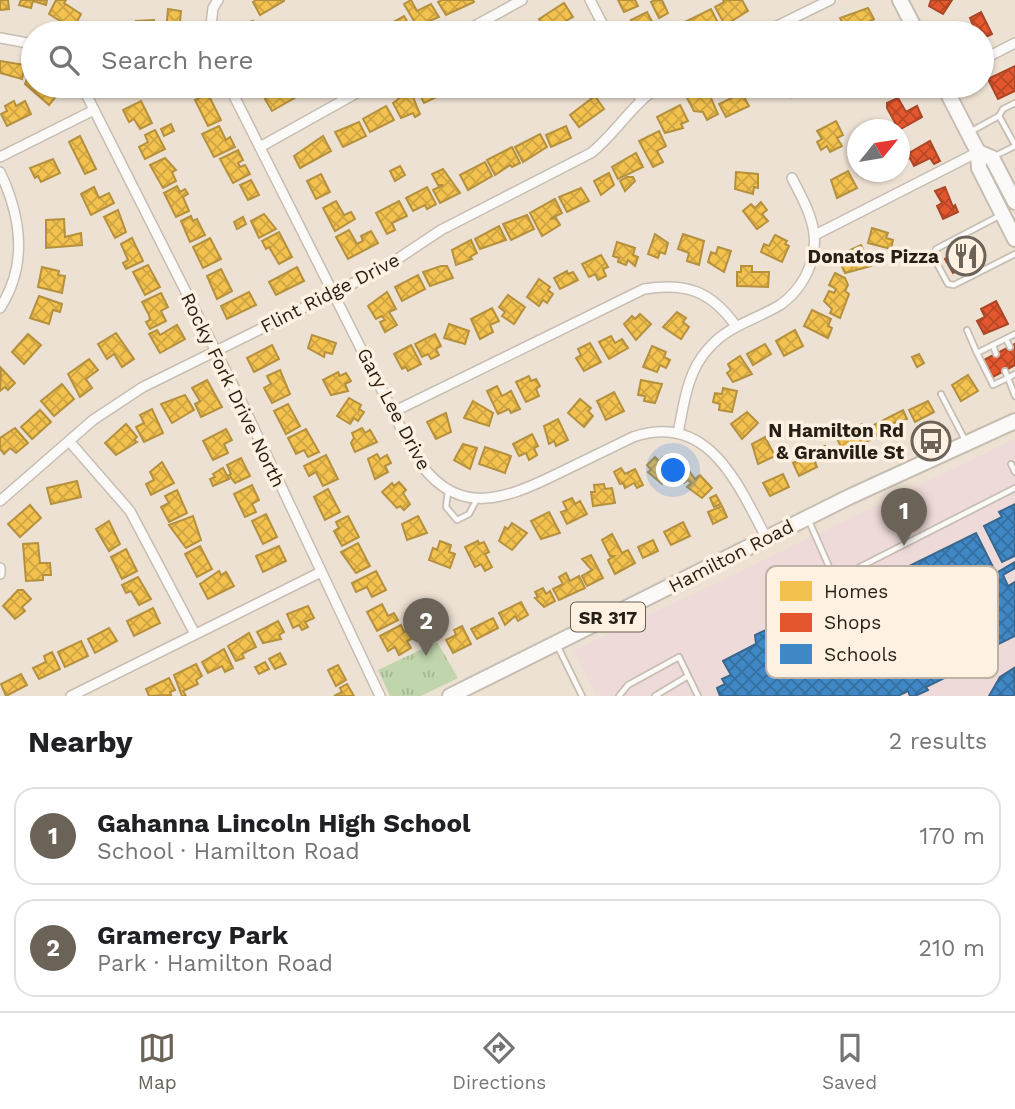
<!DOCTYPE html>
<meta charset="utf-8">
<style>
body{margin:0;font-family:"Work Sans",sans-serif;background:#f6f6f6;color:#202124}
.compass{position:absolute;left:847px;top:119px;width:63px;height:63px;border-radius:50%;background:#fff;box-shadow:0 2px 5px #0004;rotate:60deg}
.you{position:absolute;left:674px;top:471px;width:24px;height:24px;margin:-18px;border:5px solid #fff;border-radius:50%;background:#1a73e8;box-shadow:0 0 0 10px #1a73e833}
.badge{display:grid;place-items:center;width:46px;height:46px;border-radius:50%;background:#6c6358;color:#fff;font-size:23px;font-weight:700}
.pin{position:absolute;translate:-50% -58px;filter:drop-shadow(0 2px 4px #0008)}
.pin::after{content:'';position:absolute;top:37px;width:24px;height:21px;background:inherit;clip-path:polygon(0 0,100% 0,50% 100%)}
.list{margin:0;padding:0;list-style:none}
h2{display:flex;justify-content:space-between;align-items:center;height:91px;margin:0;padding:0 28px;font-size:30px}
h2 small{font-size:23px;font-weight:400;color:#757577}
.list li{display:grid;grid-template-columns:46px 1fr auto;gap:21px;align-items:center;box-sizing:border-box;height:98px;margin:0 14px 14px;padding:0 14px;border:2px solid #e0e0e0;border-radius:21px}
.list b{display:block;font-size:26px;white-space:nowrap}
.list p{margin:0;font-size:23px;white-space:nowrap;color:#757577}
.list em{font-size:23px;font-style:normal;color:#757577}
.icon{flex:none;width:38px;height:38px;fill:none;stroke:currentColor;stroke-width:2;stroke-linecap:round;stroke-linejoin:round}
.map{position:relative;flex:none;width:1015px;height:696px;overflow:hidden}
.search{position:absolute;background:#fff;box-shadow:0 2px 5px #0004;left:21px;right:21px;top:21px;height:77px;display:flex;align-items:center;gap:18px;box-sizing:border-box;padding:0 24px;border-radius:38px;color:#757577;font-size:26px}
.sheet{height:315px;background:#fff}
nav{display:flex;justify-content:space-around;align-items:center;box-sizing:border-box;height:98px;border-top:2px solid #e0e0e0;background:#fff;font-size:19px;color:#757577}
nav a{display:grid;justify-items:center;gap:4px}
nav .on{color:#6c6358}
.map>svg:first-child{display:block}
</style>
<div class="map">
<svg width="1015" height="696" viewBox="0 0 1015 696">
<defs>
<pattern id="grass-tufts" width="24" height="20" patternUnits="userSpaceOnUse" patternTransform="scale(1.75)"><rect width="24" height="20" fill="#c0d5ac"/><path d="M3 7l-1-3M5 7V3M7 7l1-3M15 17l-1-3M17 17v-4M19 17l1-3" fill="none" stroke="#a5b693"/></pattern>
<pattern id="homes-cross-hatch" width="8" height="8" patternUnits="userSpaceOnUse" patternTransform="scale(1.75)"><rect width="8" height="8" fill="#f2c14e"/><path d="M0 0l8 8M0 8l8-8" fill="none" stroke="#cfa543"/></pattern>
<pattern id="shops-cross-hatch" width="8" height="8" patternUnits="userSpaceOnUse" patternTransform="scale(1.75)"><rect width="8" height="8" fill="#e4572e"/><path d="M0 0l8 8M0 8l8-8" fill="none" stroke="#b94726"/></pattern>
<pattern id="schools-cross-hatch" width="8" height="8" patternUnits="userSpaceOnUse" patternTransform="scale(1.75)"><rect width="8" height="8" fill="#3f88c5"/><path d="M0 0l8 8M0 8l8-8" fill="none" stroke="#356f9f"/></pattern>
</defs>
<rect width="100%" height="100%" fill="#ede1d3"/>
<path fill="#eedad8" d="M1015 439V696H597L574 651Z"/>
<path fill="url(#grass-tufts)" d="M437 642 458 678 421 696H390L378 670Z"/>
<g fill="url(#homes-cross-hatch)" stroke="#b5903d" stroke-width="2">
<path d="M0 0H8L9 9 0 10Z"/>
<path d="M21 0H47L46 5 33 1 31 8 19 5Z"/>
<path d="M56 0H66L64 3 81 14 73 29 49 14Z"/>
<path d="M256 0H284V1L260 15 253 2Z"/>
<path d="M411 0 417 11 431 4 439 17 417 26 404 4Z"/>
<path d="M442 0H473L474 2 446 15 438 2Z"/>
<path d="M618 0H635L638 6 624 12Z"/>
<path d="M655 0H662L668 13 659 18 651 2Z"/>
<path d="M723 0H742L748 11 725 25 715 7 724 2Z"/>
<path d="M564 3 573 17 546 32 539 19Z"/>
<path d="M868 8 874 19 848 33 840 18Z"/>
<path d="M168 9 181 11 179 31 166 32Z"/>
<path d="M711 9 720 27 711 32 708 27 702 30 703 33H691L685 22Z"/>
<path d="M647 12 656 29 637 33 631 20Z"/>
<path d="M404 16 413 32 383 33 381 29Z"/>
<path d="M154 20V33H136V21Z"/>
<path d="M253 21 256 30 261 28 263 33H246L243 24Z"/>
<path d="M374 25 379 33H349L358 29 359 32Z"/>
<path d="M0 61 25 65 22 79 0 73Z"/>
<path d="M30 73 33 86H48L58 94 49 105 25 84Z"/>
<path d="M110 86H128L129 87 115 95Z"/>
<path d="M444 86 447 92 424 103 416 87Z"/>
<path d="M770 86H799L800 88 791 97 789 93 781 96 778 91 773 93Z"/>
<path d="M284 87 286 90 291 87 296 97 272 111 265 99Z"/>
<path d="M707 89 718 114 707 120 703 112 694 111 687 98Z"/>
<path d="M410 90 420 114 415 117 413 113 401 118 393 103Z"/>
<path d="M742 93 749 106 726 117 719 104Z"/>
<path d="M208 94 221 120 208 126 195 100Z"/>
<path d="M595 96 604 109 579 127 570 115Z"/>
<path d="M14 101 16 106 25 101 31 114 7 126 1 114 7 111 5 106Z"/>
<path d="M141 101 152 123 140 129 134 119 129 122 123 110Z"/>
<path d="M680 105 688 121 681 124 683 128 665 133 657 117Z"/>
<path d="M386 106 394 120 370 132 363 119Z"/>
<path d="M836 121 843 135 837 138 842 146 830 152 827 146 821 150 817 142 822 139 817 131Z"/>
<path d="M359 122 366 136 343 147 335 132Z"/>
<path d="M171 124 174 131 164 136 161 129Z"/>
<path d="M219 126 226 140 230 137 235 147 214 157 202 134Z"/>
<path d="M566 126 571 138 551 147 546 135Z"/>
<path d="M155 130 165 149 145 159 139 147 148 142 145 135Z"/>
<path d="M659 131 666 146 657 151 663 162 653 167 639 141Z"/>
<path d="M540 134 547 147 523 162 515 147Z"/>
<path d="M80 136 96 169 85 174 69 142Z"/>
<path d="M323 136 331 151 300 168 294 156Z"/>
<path d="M512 147 520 163 512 167 510 165 495 175 487 160Z"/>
<path d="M238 150 243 160 238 163 240 167 245 165 250 174 233 183 220 159Z"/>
<path d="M636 153 643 167 618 179 612 167Z"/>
<path d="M165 158 176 170 172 172 176 181 163 188 150 165Z"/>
<path d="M53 159 60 173 41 182 38 176 35 178 30 168Z"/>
<path d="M485 162 492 176 468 190 460 175Z"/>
<path d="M400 166 405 175 395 181 390 171Z"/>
<path d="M443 169 460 193 440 203 433 190 443 185H438L432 174Z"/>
<path d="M848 171 857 188 837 198 831 180Z"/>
<path d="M736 172 758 174V188L754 187 753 194 735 189Z"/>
<path d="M609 173 614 185 601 195 594 181Z"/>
<path d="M321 174 330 192 316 199 307 181Z"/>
<path d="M627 177H633L635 181 625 191 620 181Z"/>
<path d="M251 180 259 195 248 200 240 185Z"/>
<path d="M177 186 180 192 185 189 188 194 183 197 189 211 176 217 164 193Z"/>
<path d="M94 187 99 198 109 193 114 203 91 215 81 194Z"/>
<path d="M427 187 436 204 427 209 425 205 413 211 406 198Z"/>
<path d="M581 188 589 201 567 212 559 197Z"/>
<path d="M555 199 562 213 550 219 556 218 560 225 542 236 530 213Z"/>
<path d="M336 201 344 215 351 212 355 219 335 231 323 208Z"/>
<path d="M399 201 407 216 392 223 395 230 387 234 376 213Z"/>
<path d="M761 202 767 210 762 214 768 221 757 229 743 211 751 204 755 208Z"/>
<path d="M118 210 126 232 115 238 104 217Z"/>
<path d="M264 214 276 229 259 238 251 221Z"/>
<path d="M527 215 534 229 511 240 503 224Z"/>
<path d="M191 216 193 221 197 219 205 235 190 242 181 221Z"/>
<path d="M243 217 246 224 237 229 234 222Z"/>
<path d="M64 219 65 237 81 233 82 245 46 248V220Z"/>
<path d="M499 226 506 240 480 249 475 239Z"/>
<path d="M872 228 888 233 886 238 893 240 891 249 868 243Z"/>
<path d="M349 230 357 244 363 241 361 236 371 231 378 243 348 259 336 237Z"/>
<path d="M279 232 292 257 279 264 269 247 266 249 262 241Z"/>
<path d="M655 234 668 243 665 254 660 252 658 258 648 254Z"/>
<path d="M683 234 704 241 699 265 687 261 689 253 678 249Z"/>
<path d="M775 235 787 241 785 244 789 246 782 262 761 252 764 244 769 246Z"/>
<path d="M132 238 143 261 126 269 123 263 128 260 121 244Z"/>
<path d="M210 238 221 259 203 268 193 247Z"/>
<path d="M471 240 477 253 470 257 472 259 456 265 452 250Z"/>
<path d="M617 242 635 248 633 255 638 257 635 266 628 260 626 265 618 262 619 258 613 256Z"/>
<path d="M861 245 871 266 845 273 837 256Z"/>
<path d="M718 247 731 251 724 272 708 262 711 252 716 254Z"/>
<path d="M601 255 608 267 603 269 606 276 598 280 595 274 589 277 582 264Z"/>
<path d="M148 265 160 287 145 295 133 272Z"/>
<path d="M441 266H447L453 278 430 286 423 272Z"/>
<path d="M741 266H752V272H769L768 287 737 286V272H741Z"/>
<path d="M42 267 59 271 58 275 65 276 62 293 38 287Z"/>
<path d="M297 267 304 281 276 295 269 282Z"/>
<path d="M221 269 232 291 217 299 207 276Z"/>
<path d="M567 271 568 274 573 272 578 280 560 289 554 278Z"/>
<path d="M835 273 845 278 848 285 845 291 849 294 840 318 830 313 832 309 824 301 829 291 834 293 836 289 829 285Z"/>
<path d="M418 275 425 289 402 301 395 287Z"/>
<path d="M539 279 550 287 548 290 553 294 547 303 543 300 539 306 527 297Z"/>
<path d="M249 292 256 305 227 319 221 306Z"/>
<path d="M387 292 396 309 389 312 397 325 385 332 380 322 385 320 382 316 376 319 368 306Z"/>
<path d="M161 293 168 307 161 311 166 321 150 329 146 322 150 320 149 315 142 302Z"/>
<path d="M508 295 525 307 514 324 502 316 505 312 499 307Z"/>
<path d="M39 296 62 304 60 312 53 310 49 324 30 318Z"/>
<path d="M492 308 499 321 490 325 493 332 480 339 471 319Z"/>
<path d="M812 310 831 319 828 326 832 328 828 338 804 326Z"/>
<path d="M677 312 686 318 683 322 689 327 681 339 663 327Z"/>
<path d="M640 314 651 324 636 340 624 324 632 316 635 319Z"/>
<path d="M449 324 469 331 465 344 444 338Z"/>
<path d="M177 325 185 339 160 353 149 334 157 330 160 335Z"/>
<path d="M795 330 803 346 784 356 776 341Z"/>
<path d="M116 333 134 359 122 367 114 354 107 359 98 344Z"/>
<path d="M28 334 41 345 24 364 12 352Z"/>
<path d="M435 334 441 346 436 349 439 355 431 359 428 354 422 357 415 344Z"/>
<path d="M312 335 336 343 332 354 325 352 324 357 308 348Z"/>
<path d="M611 336 615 343 622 339 628 348 609 359 599 342Z"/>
<path d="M590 343 601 362 584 371 576 358 581 355 578 349Z"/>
<path d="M765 344 771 354 753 365 747 354Z"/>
<path d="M272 345 279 359 254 372 247 358Z"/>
<path d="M411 345 421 364 408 371 406 367 402 369 394 354Z"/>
<path d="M652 346 666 352 664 357 670 360 666 368 660 365 657 372 643 367Z"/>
<path d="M919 354 924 363 917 367 912 357Z"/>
<path d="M740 356 752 374 733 382 727 373 731 370 728 364Z"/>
<path d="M89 359 98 370 86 379 92 388 80 397 68 374Z"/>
<path d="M1 368 15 383 8 390 5 387 0 391Z"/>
<path d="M280 370 290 394 272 403 264 388 271 384 267 376Z"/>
<path d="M338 372 340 376 346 373 351 381 345 384 348 391 331 395 323 380Z"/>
<path d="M968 375 978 391 961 401 952 385Z"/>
<path d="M529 376 531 381 536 379 540 386 536 389 539 396 526 402 516 382Z"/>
<path d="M207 380 222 407 201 417 195 404 200 401 192 388Z"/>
<path d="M641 380 662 384 655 403 644 401 645 396 638 395Z"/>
<path d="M62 384 74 399 54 416 41 401Z"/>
<path d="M497 386 502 396 511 391 520 409 511 413 509 409 498 414 487 391Z"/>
<path d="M723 388 737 391 732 412 719 410 720 404 713 402 715 393 722 394Z"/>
<path d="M614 392 624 411 606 420 597 401Z"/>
<path d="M185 395 194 410 172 423 161 404Z"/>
<path d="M349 398 361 405 359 409 364 412 358 421 354 418 350 424 337 416Z"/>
<path d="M580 399 591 408 588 411 593 416 584 427 568 413Z"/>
<path d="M473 401 493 413 489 426 464 418Z"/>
<path d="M928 401 934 412 915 422 909 410Z"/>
<path d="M288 404 300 426 286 434 274 411Z"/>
<path d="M152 409 163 433 144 442 136 427 144 423 140 415Z"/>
<path d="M40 410 51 422 32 439 21 427Z"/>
<path d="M903 410 907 419 894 423 898 431 879 439 872 426Z"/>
<path d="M747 412 758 423 742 439 731 424Z"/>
<path d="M446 413 451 432 436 439 427 422Z"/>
<path d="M558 419 568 440 556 446 554 441 549 444 544 426Z"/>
<path d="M126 424 137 437 134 440 137 442 116 455 105 443Z"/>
<path d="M862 424 870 440 844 452 838 441 854 433 852 429Z"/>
<path d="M15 428 28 443 16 453 10 448 4 454 0 449V438Z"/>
<path d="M362 428 365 433 370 430 377 442 355 452 351 443 354 438 352 433Z"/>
<circle cx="814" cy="434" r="5.5"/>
<path d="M226 429 232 440 224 444 228 453 213 460 203 441Z"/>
<path d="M306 429 319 452 308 457 304 450 296 454 288 438Z"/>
<path d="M532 434 538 446 534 448 537 455 529 460 526 453 519 456 513 444Z"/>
<path d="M765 437 775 456 758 464 752 444Z"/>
<path d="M463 444 477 448 470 469 454 460Z"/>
<path d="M825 446 830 457 815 462 817 467 799 476 793 463Z"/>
<path d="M485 447 511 456 505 473 479 464Z"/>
<path d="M377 454 380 459 387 455 391 463 385 466 388 472 375 479 368 459Z"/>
<path d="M326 455 338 479 323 486 316 472 309 476 304 466Z"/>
<path d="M655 457 659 461 663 457 673 468V473L662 484 648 472 651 470 647 465Z"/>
<path d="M241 458 250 476 235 483 229 475 231 474 227 465Z"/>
<path d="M162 462 174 483 151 495 146 484 154 480 150 472Z"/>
<path d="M223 468 229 479 213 486 210 479 215 477 213 474Z"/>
<path d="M621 468 625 474 635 469 643 485 637 488 634 483 625 488 623 483 620 484 614 472Z"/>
<path d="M687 468 695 479 700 475 712 488 702 498 687 487 691 483 688 480 684 483 678 476Z"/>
<path d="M783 474 789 487 770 496 763 483Z"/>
<path d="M77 481 81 497 51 504 47 488Z"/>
<path d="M399 482 406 490 403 493 410 504 404 510 400 506 397 508 382 492 392 483 394 486Z"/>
<path d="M604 484 605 489 612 488 615 503 593 506 591 492H595L594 485Z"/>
<path d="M252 485 259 500 252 504 256 512 245 517 234 494Z"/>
<path d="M328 489 340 512 325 520 314 497Z"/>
<path d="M177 490 187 513 169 522 161 507 169 503 165 496Z"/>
<path d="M716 495 721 504 714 507 710 498Z"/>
<path d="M572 498 575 504 580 501 587 514 567 524 561 512 567 510 563 502Z"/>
<path d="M30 505 41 518 20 537 8 524Z"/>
<path d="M722 506 727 517 713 524 708 512Z"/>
<path d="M549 512 560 533 541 539 531 521Z"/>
<path d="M266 514 277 537 263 544 252 521Z"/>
<path d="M193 516 201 540 186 548 169 525Z"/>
<path d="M348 516 359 537 342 546 334 531 339 528 336 522Z"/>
<path d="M418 516 427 533 407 540 402 524Z"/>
<path d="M109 521 120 544 109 551 96 529Z"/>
<path d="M683 522 690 536 671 545 664 532Z"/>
<path d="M512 523 527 533 512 550 499 541 505 527 508 529Z"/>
<path d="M612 534 622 553 628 550 635 563 615 574 608 560 614 556H610L602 540Z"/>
<path d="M653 540 658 551 643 558 638 547Z"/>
<path d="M440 541 451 545 449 552 455 554 450 568 429 560 433 548 437 550Z"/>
<path d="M478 541 479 544 484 542 489 552 485 554 492 567 485 571 481 564 475 567 465 547Z"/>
<path d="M38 543 40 563H50L51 575H43V580L26 581 23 544Z"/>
<path d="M358 543 370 566 356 573 341 552Z"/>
<path d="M200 546 212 569 197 577 185 554Z"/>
<path d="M279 546 286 561 263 572 256 556Z"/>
<path d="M126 549 137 571 122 579 111 557Z"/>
<path d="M591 555 603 578 587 586 582 576 592 570 582 559Z"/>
<path d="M219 571 221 575 226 572 234 586 208 599 200 584Z"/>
<path d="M376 571 386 590 372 597 367 587 356 592 352 583Z"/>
<path d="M566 573 570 581 579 576 585 588 559 600 553 589 563 584 559 577Z"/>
<path d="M138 577 151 599 139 605 131 591 126 593 122 585Z"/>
<path d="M543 588 546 594 550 591 555 601 544 607 535 598 538 597 535 592Z"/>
<path d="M18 590H23L31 599 22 607 25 611 15 619 3 606Z"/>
<path d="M521 602 528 615 518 621 515 616 505 625 499 613Z"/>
<path d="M382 604 388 616 394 613 398 620 377 631 367 612Z"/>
<path d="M308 606 314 618 305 622 308 627 302 630 299 625 293 628 287 614Z"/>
<path d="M153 608 160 623 134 636 127 621Z"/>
<path d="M493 618 498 628 477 639 471 629Z"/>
<path d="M278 621 284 632 279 635 281 639 263 643 257 632Z"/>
<path d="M401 625 404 632 411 629 415 637 407 641 411 648 399 655 395 647 388 651 380 636Z"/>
<path d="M462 626 471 644 453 653 446 640 456 635 454 630Z"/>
<path d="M109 628 117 641 95 653 88 639Z"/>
<path d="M249 633 256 647 242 654 244 658 236 661 228 646Z"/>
<path d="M81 641 88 656 65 667 58 652Z"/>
<path d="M224 649 233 668 225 672 222 666 208 673 202 662Z"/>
<path d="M52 652 60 669 39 679 33 668 46 662 44 656Z"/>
<path d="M280 653 286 664 275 669 269 659Z"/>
<path d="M265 662 269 669 259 674 255 667Z"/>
<path d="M196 664 202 676 196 680 198 684 183 691 186 696H182L174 675Z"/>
<path d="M338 665 346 680 336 686 328 670Z"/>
<path d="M21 674 27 685 6 696 1 684Z"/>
<path d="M169 678 175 690 170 692 171 695 149 696 146 689Z"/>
<path d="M347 684 354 696H334L342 692 340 688Z"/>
</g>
<g fill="url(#shops-cross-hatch)" stroke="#ab4626" stroke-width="2">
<path d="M931 0H952L943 14 929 6Z"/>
<path d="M981 12 992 34 982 39V33H971L975 30 970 18Z"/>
<path d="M1015 66V91L998 99 988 79Z"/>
<path d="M898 98 906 112 917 106 922 117 899 130 887 108V103Z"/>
<path d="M930 141 940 161 934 164 930 158 914 166 910 158 906 160 904 156Z"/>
<path d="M945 187 953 207 955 205 958 212 943 219 937 206 942 203 935 191Z"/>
<path d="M972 239 981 258 953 273 945 259Z"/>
<path d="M996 301 1008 324 984 334 977 321 985 317 981 309Z"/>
<path d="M1015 344V365L993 377 984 360Z"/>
</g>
<g fill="url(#schools-cross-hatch)" stroke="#386890" stroke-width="2">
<path d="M1015 504V556L1002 562 984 526 1002 517 999 512Z"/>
<path d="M976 533 996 573 1015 562V568L1003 575 1008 586 1015 582V636L980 653 983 659 926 687 928 690 915 696H910L908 691 898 696H720L717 688 725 684 722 679 731 675 723 661 756 644 755 635 766 630 772 637 806 620 803 613 818 606 816 601 832 593 835 598 873 579 877 582Z"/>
<path d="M1014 668 1015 696H989L1000 677Z"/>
</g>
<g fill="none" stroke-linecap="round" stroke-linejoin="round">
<defs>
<g id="lane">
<path d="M999 116 1015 145"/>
<path d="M970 132 999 116 1003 109 1015 103"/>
<path d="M993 157 1015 146"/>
<path d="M999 216 936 249 934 258 948 284 954 285 1015 254"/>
<path d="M967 330 977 353"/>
<path d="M1006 339 1010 347"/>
<path d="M993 345 996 354"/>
<path d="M1005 371 1008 378 993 385 977 353 1015 334"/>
<path d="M1015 374 1008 378 1015 396"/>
<path d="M941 394 965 440"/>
<path d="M1011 464 1015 472"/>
<path d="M448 491 446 507 457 520 469 514 477 499"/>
<path d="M809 521 834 578"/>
<path d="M850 572 1015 488"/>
<path d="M558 647 582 696"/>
<path d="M619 696 628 685 679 657 698 696"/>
<path d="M655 696 688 676"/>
</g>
<g id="street">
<path d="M590 0 607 33"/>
<path d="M210 33 213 8 218 0"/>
<path d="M462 33 522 0"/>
<path d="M763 33 830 0"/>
<path d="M0 38 33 44"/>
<path d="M982 60 1015 43"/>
<path d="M82 86 241 401 380 696"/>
<path d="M229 86 414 454C454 519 502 501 559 473 584 461 608 449 633 437 709 411 738 485 767 539"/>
<path d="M634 86 641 100"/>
<path d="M260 147 369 86"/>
<path d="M0 157 94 110"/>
<path d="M0 172C21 216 28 265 0 308"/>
<path d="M817 234 978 152"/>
<path d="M393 412 644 289C686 282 711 291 736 326"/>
<path d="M678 433C684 404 687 372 708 349 727 326 755 320 780 305 790 298 799 288 805 277 825 239 810 213 792 178"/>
<path d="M69 441 130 511 195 634"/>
<path d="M0 501 93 420 143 387 384 268 441 230 591 153C616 133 632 104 660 86"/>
<path d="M0 568V574"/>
<path d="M71 696 319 573"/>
</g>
<g id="primary">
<path d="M900 0 917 33"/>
<path d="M944 86 978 152 979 168 1015 239"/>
<path d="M978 152 992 158 1015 202"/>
<path d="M450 696 849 497 1015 421"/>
</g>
</defs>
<use href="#lane" stroke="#c7beb3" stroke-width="8"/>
<use href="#street" stroke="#c7beb3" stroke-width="12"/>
<use href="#primary" stroke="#c7beb3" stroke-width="18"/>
<use href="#lane" stroke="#fcfaf8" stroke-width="4.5"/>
<use href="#street" stroke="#fcfaf8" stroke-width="9"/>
<use href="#primary" stroke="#fcfaf8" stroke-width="14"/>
</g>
<defs>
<symbol id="restaurant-ring" viewBox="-11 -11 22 22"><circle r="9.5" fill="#fef1e1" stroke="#6c6358" stroke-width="1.5"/><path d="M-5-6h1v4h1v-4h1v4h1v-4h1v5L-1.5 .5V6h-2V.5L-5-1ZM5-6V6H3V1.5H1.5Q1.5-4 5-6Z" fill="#6c6358"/></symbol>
<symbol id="bus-ring" viewBox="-11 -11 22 22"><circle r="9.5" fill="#fef1e1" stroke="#6c6358" stroke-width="1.5"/><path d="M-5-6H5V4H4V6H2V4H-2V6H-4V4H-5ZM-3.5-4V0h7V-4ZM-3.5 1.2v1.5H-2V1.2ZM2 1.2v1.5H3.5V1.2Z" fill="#6c6358"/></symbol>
</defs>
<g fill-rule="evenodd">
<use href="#restaurant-ring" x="944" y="234" width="44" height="44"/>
<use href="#bus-ring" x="909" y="419" width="44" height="44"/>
</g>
<g text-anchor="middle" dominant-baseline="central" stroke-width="7" stroke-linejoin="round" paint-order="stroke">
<rect fill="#fef1e1" stroke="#675e52" stroke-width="2" x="571" y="602.5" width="74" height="29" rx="5"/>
<g font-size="18" font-weight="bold" fill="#261f15">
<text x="608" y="617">SR 317</text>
</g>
<g font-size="19" font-weight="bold" fill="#261f15" stroke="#fef1e1" text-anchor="end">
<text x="939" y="256">Donatos Pizza</text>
<text x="904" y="430">N Hamilton Rd<tspan x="904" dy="22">&amp; Granville St</tspan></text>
</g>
<g font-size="19" fill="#261f15" stroke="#fef1e1">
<text transform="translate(330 293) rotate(-27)">Flint Ridge Drive</text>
<text transform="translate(233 390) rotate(64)">Rocky Fork Drive North</text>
<text transform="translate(394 409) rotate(62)">Gary Lee Drive</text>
<text transform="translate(731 556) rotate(-27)">Hamilton Road</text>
</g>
</g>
<rect x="766" y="566" width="232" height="112" rx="10" fill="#fef1e1" stroke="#bdb2a4" stroke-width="2"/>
<rect x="780" y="581" width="32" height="20" fill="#f2c14e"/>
<rect x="780" y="613" width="32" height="19" fill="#e4572e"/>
<rect x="780" y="644" width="32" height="20" fill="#3f88c5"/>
<g font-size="19" fill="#261f15">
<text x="824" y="598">Homes</text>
<text x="824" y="629">Shops</text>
<text x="824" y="661">Schools</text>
</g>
</svg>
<svg class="compass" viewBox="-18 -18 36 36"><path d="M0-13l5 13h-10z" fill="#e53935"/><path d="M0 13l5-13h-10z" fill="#757577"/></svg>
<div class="you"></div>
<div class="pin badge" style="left:904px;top:546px">1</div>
<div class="pin badge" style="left:426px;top:656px">2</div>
<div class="search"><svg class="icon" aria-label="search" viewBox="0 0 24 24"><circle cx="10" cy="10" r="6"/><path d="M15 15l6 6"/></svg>Search here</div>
</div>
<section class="sheet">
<h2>Nearby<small>2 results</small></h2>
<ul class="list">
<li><span class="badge">1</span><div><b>Gahanna Lincoln High School</b><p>School · Hamilton Road</p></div><em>170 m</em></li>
<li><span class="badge">2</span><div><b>Gramercy Park</b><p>Park · Hamilton Road</p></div><em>210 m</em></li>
</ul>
</section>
<nav>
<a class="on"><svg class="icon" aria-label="map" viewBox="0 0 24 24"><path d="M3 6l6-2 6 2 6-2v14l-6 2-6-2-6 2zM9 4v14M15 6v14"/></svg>Map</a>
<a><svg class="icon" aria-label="directions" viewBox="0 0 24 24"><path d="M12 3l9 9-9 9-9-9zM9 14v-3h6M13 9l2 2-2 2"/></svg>Directions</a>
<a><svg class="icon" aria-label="saved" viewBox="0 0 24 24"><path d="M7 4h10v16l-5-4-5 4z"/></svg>Saved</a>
</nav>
